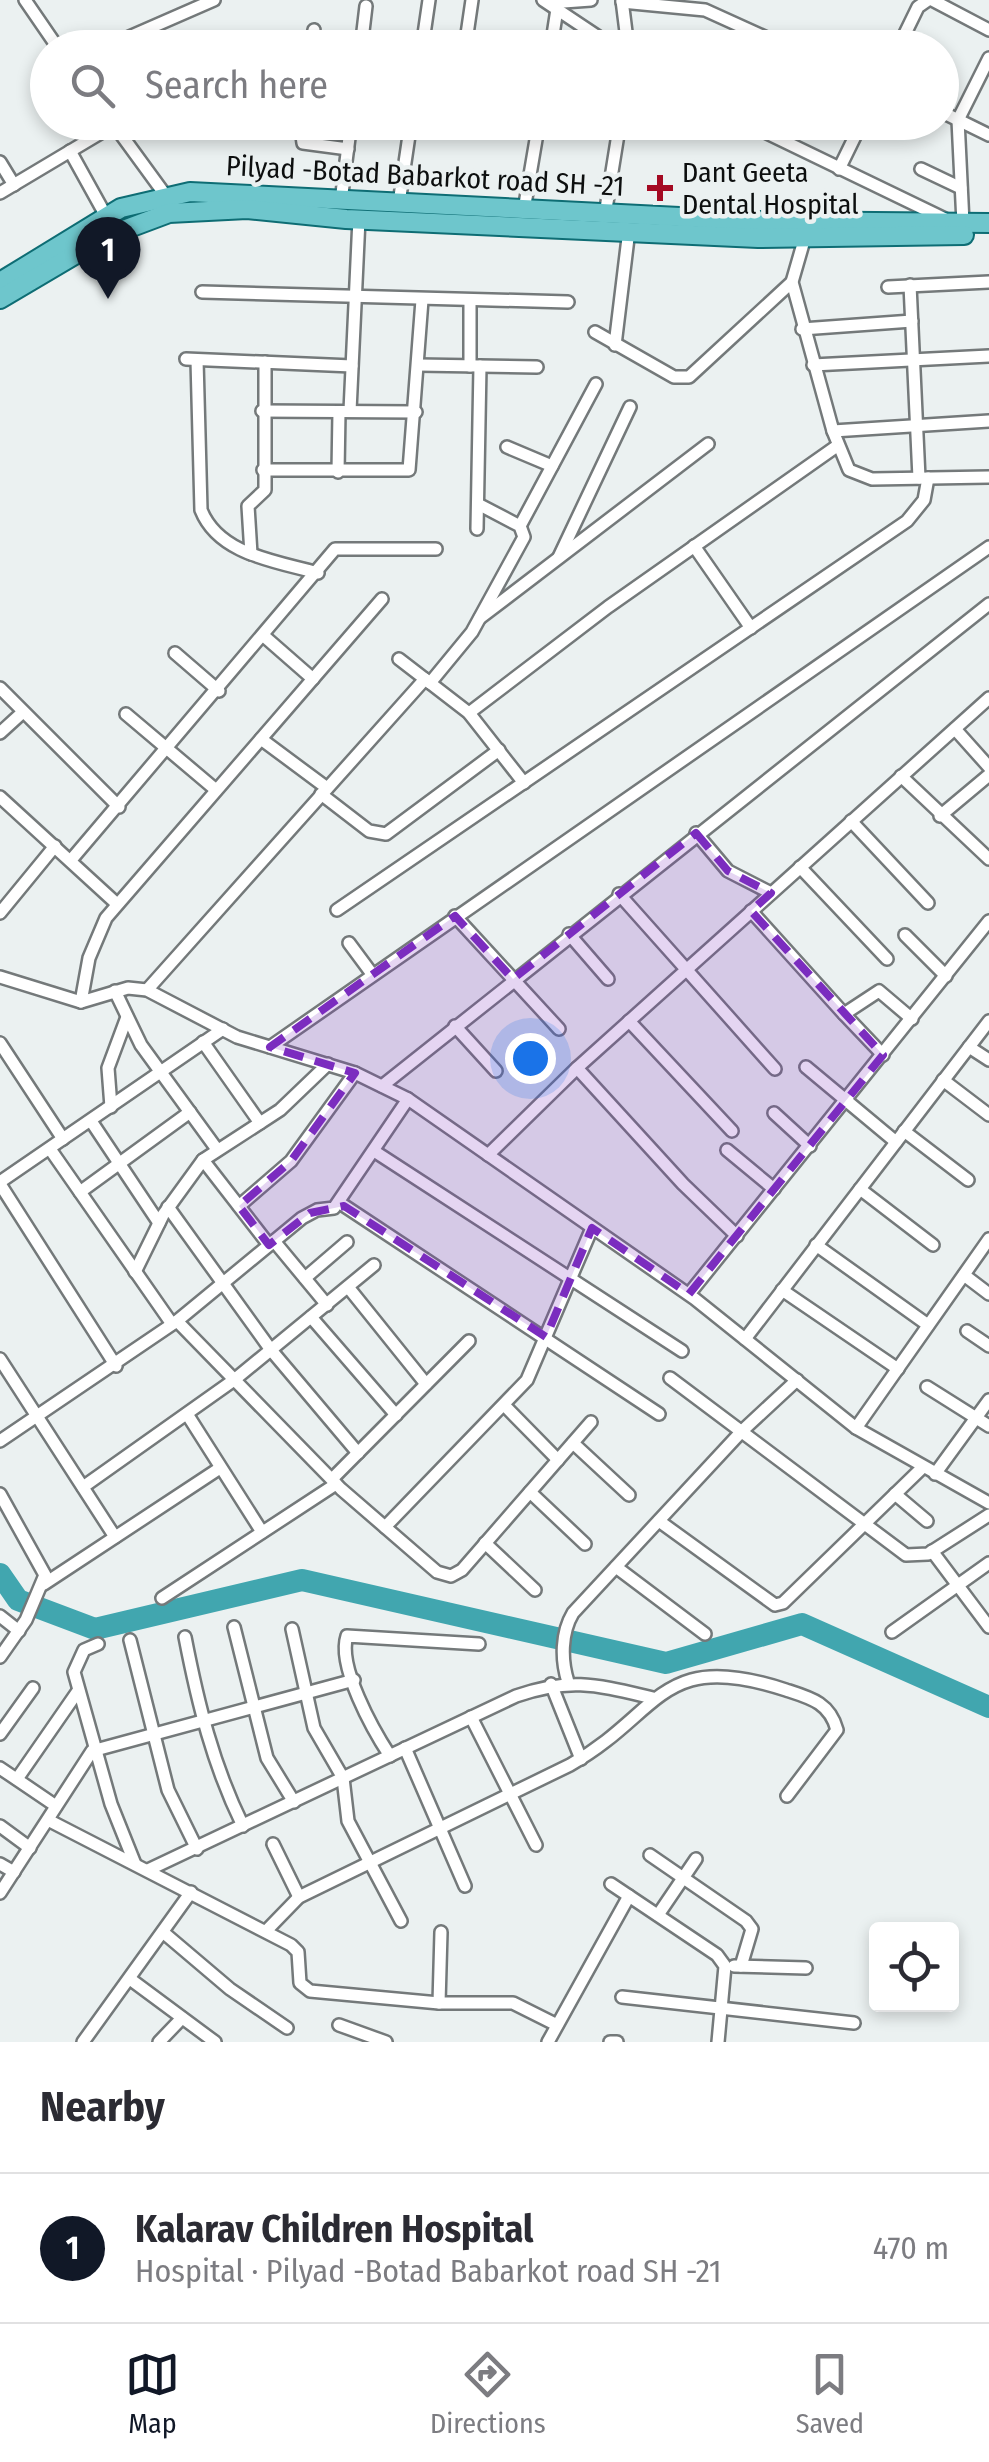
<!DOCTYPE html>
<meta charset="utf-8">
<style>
body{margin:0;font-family:"Fira Sans Condensed",sans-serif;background:#f2f2f3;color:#2b2b33}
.controls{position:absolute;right:30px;bottom:30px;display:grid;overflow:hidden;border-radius:10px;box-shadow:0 5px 15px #0003}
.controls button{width:90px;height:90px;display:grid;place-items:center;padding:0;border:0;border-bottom:2px solid #e1e1e2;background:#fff;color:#2b2b33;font:50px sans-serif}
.you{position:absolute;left:530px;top:1058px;width:35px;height:35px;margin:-25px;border:8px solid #fff;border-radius:50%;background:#1a73e8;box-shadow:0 0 0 15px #1a73e833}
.badge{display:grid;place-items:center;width:65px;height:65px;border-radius:50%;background:#111827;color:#fff;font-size:32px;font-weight:700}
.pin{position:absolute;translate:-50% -82px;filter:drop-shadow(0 2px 5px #0008)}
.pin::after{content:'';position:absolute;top:52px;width:35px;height:30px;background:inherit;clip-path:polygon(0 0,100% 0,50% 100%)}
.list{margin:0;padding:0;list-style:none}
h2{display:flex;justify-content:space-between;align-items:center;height:130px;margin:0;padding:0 40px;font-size:42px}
h2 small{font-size:32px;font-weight:400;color:#7c7c81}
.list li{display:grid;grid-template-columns:65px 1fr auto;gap:30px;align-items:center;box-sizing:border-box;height:150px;padding:0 40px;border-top:2px solid #e1e1e2}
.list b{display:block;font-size:38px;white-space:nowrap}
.list p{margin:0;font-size:32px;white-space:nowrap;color:#7c7c81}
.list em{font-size:32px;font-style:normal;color:#7c7c81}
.icon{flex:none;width:55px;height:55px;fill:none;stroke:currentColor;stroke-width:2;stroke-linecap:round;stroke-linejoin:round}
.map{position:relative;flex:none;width:989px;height:2042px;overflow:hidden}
.search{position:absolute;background:#fff;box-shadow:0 5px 15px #0003;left:30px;right:30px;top:30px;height:110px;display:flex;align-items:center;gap:25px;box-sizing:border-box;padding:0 35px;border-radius:55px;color:#7c7c81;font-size:38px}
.sheet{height:280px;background:#fff}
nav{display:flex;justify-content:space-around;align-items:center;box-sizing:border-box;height:140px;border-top:2px solid #e1e1e2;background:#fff;font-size:28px;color:#7c7c81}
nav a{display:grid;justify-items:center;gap:5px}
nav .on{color:#111827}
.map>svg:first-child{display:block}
</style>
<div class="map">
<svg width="989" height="2042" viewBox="0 0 989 2042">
<rect width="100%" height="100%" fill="#ebf1f1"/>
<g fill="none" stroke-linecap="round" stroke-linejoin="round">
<path stroke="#41a6af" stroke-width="22" d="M0 1574 18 1600 95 1629 302 1580 666 1663 802 1624 989 1707"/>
<defs>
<g id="minor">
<path d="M25 0 58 48"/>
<path d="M543 0 615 48"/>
<path d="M622 0 628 48"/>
<path d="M932 0 989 30"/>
<path d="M622 2 705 10 789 48"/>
<path d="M550 3 591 0"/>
<path d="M104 48 214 0"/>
<path d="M311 48 314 30"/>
<path d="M361 48 366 6"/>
<path d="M422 48 429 0"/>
<path d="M465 48 472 0"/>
<path d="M551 48 557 9"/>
<path d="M898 48 918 7 928 0"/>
<path d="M942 112 989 135"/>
<path d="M112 122 166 196"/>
<path d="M300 122 303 143 348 149"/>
<path d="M744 122 945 219"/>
<path d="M70 151 106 216"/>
<path d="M0 162 14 185"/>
<path d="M839 169 862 122"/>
<path d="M921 169 961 188"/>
<path d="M0 193 114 125"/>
<path d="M341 201 351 122"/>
<path d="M399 203 411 122"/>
<path d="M524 210 539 122"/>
<path d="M605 215 620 122"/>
<path d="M963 223 958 120 989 58"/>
<path d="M805 237 792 282 833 431 849 470 872 479 989 477"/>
<path d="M910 285 919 478"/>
<path d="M888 287 989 282"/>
<path d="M202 292 568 302"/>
<path d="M802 329 912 321"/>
<path d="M595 332 674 377H689L792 282"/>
<path d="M615 345 629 230"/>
<path d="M186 359 352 366"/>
<path d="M197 360 201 510C219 555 276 561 318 573"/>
<path d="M418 365 537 367"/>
<path d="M813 365 989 356"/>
<path d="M470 366V301"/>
<path d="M262 411 416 412"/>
<path d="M350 411 359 219"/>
<path d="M833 431 989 421"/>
<path d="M507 447 552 466"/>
<path d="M263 470H409L422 300"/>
<path d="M338 472 339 412"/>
<path d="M520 526 596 384"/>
<path d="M477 529 480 366"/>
<path d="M694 546 751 628"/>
<path d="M251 554 248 506 265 490V362"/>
<path d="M559 557 630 407"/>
<path d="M480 618 708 444"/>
<path d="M265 637 313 679"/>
<path d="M175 653 219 691"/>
<path d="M399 659 469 713 524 783"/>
<path d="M430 683 472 632 524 537 520 526 478 504"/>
<path d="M0 688 119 807"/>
<path d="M469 713 608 607 837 446"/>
<path d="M126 714 216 790"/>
<path d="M955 729 989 767"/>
<path d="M0 733 23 712"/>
<path d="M261 739 327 788"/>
<path d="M901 776 989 859"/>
<path d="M321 794 369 831 386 834 499 750"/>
<path d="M0 797 117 904"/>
<path d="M940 816 989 775"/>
<path d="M851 821 928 903"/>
<path d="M696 833 728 871 771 893"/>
<path d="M71 860 335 549H436"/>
<path d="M800 867 887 959"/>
<path d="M619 894 775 1069"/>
<path d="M337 910 907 521 924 500 928 478"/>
<path d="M751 911 844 1014 879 991 912 1019"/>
<path d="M0 913 55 846"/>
<path d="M455 916 559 1029"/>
<path d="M569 934 608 979"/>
<path d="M905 935 946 976"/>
<path d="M349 943 372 974"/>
<path d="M0 977 81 1002 128 988 147 990 237 1037 355 1073 408 1099 695 1299 856 1428 989 1503"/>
<path d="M147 990 425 679"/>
<path d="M115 991 141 1045 216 1148"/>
<path d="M81 1002 89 958 106 918 382 599"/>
<path d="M844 1014 883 1055"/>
<path d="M629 1021 732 1131"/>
<path d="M455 1026 496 1071"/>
<path d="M203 1042 260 1123"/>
<path d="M0 1043 63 1139"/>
<path d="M270 1047 989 547"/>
<path d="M969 1047 989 1060"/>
<path d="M806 1067 896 1142"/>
<path d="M577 1068 683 1184 737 1236"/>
<path d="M943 1080 989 1115"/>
<path d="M382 1086 989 604"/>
<path d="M111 1107 108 1068 127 1017"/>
<path d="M774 1113 810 1146"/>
<path d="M91 1121 159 1223"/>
<path d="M904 1131 968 1180"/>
<path d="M50 1149 172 1324"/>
<path d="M727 1150 774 1189"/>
<path d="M374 1151 682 1351"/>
<path d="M488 1155 577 1068 989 698"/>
<path d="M203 1160 269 1245"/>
<path d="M0 1182 223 1029"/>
<path d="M0 1184 116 1366"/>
<path d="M860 1189 933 1245"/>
<path d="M80 1192 190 1112"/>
<path d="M340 1203 659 1414"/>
<path d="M239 1206 291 1161 355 1073"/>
<path d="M168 1207 271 1350 358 1453"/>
<path d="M274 1241 327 1305"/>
<path d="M816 1245 928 1325"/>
<path d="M135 1272 163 1215 203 1160 280 1110 328 1064"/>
<path d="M964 1275 989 1294"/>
<path d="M305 1278 347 1242"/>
<path d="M348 1287 426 1384"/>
<path d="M782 1290 898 1369"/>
<path d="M689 1294 989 921"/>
<path d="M311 1317 396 1415"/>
<path d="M177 1321 341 1489 437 1572 451 1576 462 1570 591 1422"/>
<path d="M967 1331 989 1346"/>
<path d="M745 1339 989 1021"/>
<path d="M0 1359 115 1537"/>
<path d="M670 1378 906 1555 928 1554 989 1515"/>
<path d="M927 1387 989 1426"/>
<path d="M504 1405 558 1460"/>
<path d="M187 1414 262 1532"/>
<path d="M856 1428 989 1239"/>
<path d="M0 1441 177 1321 302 1218 317 1210 334 1208 408 1099"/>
<path d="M573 1443 629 1495"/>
<path d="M935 1474 989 1400"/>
<path d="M332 1479 469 1341"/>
<path d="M83 1487 234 1380 374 1265"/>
<path d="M530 1492 585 1544"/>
<path d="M0 1494 45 1575 26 1620 0 1657"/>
<path d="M895 1494 927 1521"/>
<path d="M659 1521 775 1605 783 1603 923 1467"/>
<path d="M385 1527 527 1380 592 1228"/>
<path d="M485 1543 535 1590"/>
<path d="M932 1551 989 1627"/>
<path d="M616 1567 705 1634"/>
<path d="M44 1584 220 1468"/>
<path d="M162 1598 336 1484"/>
<path d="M0 1616 19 1631"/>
<path d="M234 1627 267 1758 294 1802"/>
<path d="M292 1629 314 1728 343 1778 348 1821 401 1921"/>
<path d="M892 1632 989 1563"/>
<path d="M185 1637C198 1704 213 1765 243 1826"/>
<path d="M130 1640 168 1790 197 1849"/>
<path d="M98 1644 84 1650 74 1672 111 1804 135 1864"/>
<path d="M568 1682C561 1660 561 1633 573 1613L742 1431 797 1380"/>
<path d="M551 1684 581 1759"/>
<path d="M471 1717 536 1845"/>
<path d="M0 1734 33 1688"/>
<path d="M405 1748 465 1886"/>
<path d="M390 1756C373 1730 337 1666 347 1636L479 1644"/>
<path d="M0 1768 56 1806"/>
<path d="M17 1779 78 1691"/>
<path d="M48 1820 291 1945 298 1952 300 1983 310 1991 439 2003H513L557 2025"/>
<path d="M0 1826 30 1848"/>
<path d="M273 1844 299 1897"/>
<path d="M650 1855 746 1921 752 1929 741 1966"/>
<path d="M0 1864 14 1872"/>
<path d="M148 1870 516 1696C571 1677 597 1685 653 1698"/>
<path d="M611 1884 717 1955 725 1966 718 2042"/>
<path d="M0 1893 92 1751 354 1680"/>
<path d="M658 1915 696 1859"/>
<path d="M267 1930 299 1897 570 1765C662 1713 659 1648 786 1690 811 1698 830 1703 837 1730L787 1796"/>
<path d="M164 1933 230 1989 287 2028"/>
<path d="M734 1966 806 1968"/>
<path d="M130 1979 215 2042"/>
<path d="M622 1997 854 2023"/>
<path d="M439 2003 441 1932"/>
<path d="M339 2025 386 2042"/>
<path d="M83 2042 191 1892"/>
<path d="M159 2042 182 2018"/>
<path d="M548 2042 629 1896"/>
<path d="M610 2042H617"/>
</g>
<g id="primary">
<path d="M0 282 121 208 190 192 758 221 989 223"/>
<path d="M0 299 105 237 169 213 247 209 346 219 758 238 964 235"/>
</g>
</defs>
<use href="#minor" stroke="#74797a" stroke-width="16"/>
<use href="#primary" stroke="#0e6d74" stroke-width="22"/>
<use href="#minor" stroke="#fff" stroke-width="11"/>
<use href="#primary" stroke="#6ec6cc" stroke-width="18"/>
</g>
<path fill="#7b2cbf" fill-opacity="0.2" stroke="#7b2cbf" stroke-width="8" stroke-dasharray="20 12" stroke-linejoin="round" d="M696 833 728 871 771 893 751 911 883 1055 689 1294 592 1228 546 1337 344 1206 310 1213 269 1245 239 1206 291 1161 355 1073 270 1047 455 916 513 979Z"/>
<path fill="#a40922" stroke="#ebf1f1" stroke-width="4" d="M655 173h10v10h10v10h-10v10h-10v-10h-10v-10h10z"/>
<g text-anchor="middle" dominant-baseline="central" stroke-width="9" stroke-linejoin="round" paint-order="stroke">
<g font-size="28" fill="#0d0f0f" stroke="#ebf1f1" text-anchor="start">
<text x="682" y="172">Dant Geeta<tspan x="682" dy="32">Dental Hospital</tspan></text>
</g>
<g font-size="28" fill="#0d0f0f" stroke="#ebf1f1">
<text transform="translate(425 176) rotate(3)">Pilyad -Botad Babarkot road SH -21</text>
</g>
</g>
</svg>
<div class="controls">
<button><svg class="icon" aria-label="locate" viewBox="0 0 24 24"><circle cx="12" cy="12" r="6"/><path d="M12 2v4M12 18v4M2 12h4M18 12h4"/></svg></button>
</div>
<div class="you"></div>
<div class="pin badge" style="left:108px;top:299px">1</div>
<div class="search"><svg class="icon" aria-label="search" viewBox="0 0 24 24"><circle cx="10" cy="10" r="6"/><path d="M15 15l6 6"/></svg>Search here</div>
</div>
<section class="sheet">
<h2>Nearby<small></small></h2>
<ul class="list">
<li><span class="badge">1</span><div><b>Kalarav Children Hospital</b><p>Hospital · Pilyad -Botad Babarkot road SH -21</p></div><em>470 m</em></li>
</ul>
</section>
<nav>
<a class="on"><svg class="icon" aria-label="map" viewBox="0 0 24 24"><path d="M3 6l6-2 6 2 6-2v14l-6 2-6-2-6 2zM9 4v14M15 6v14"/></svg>Map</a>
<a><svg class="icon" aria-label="directions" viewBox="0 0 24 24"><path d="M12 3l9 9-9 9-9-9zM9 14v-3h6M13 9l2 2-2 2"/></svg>Directions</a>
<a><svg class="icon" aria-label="saved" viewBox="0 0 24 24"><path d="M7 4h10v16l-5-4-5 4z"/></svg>Saved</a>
</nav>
